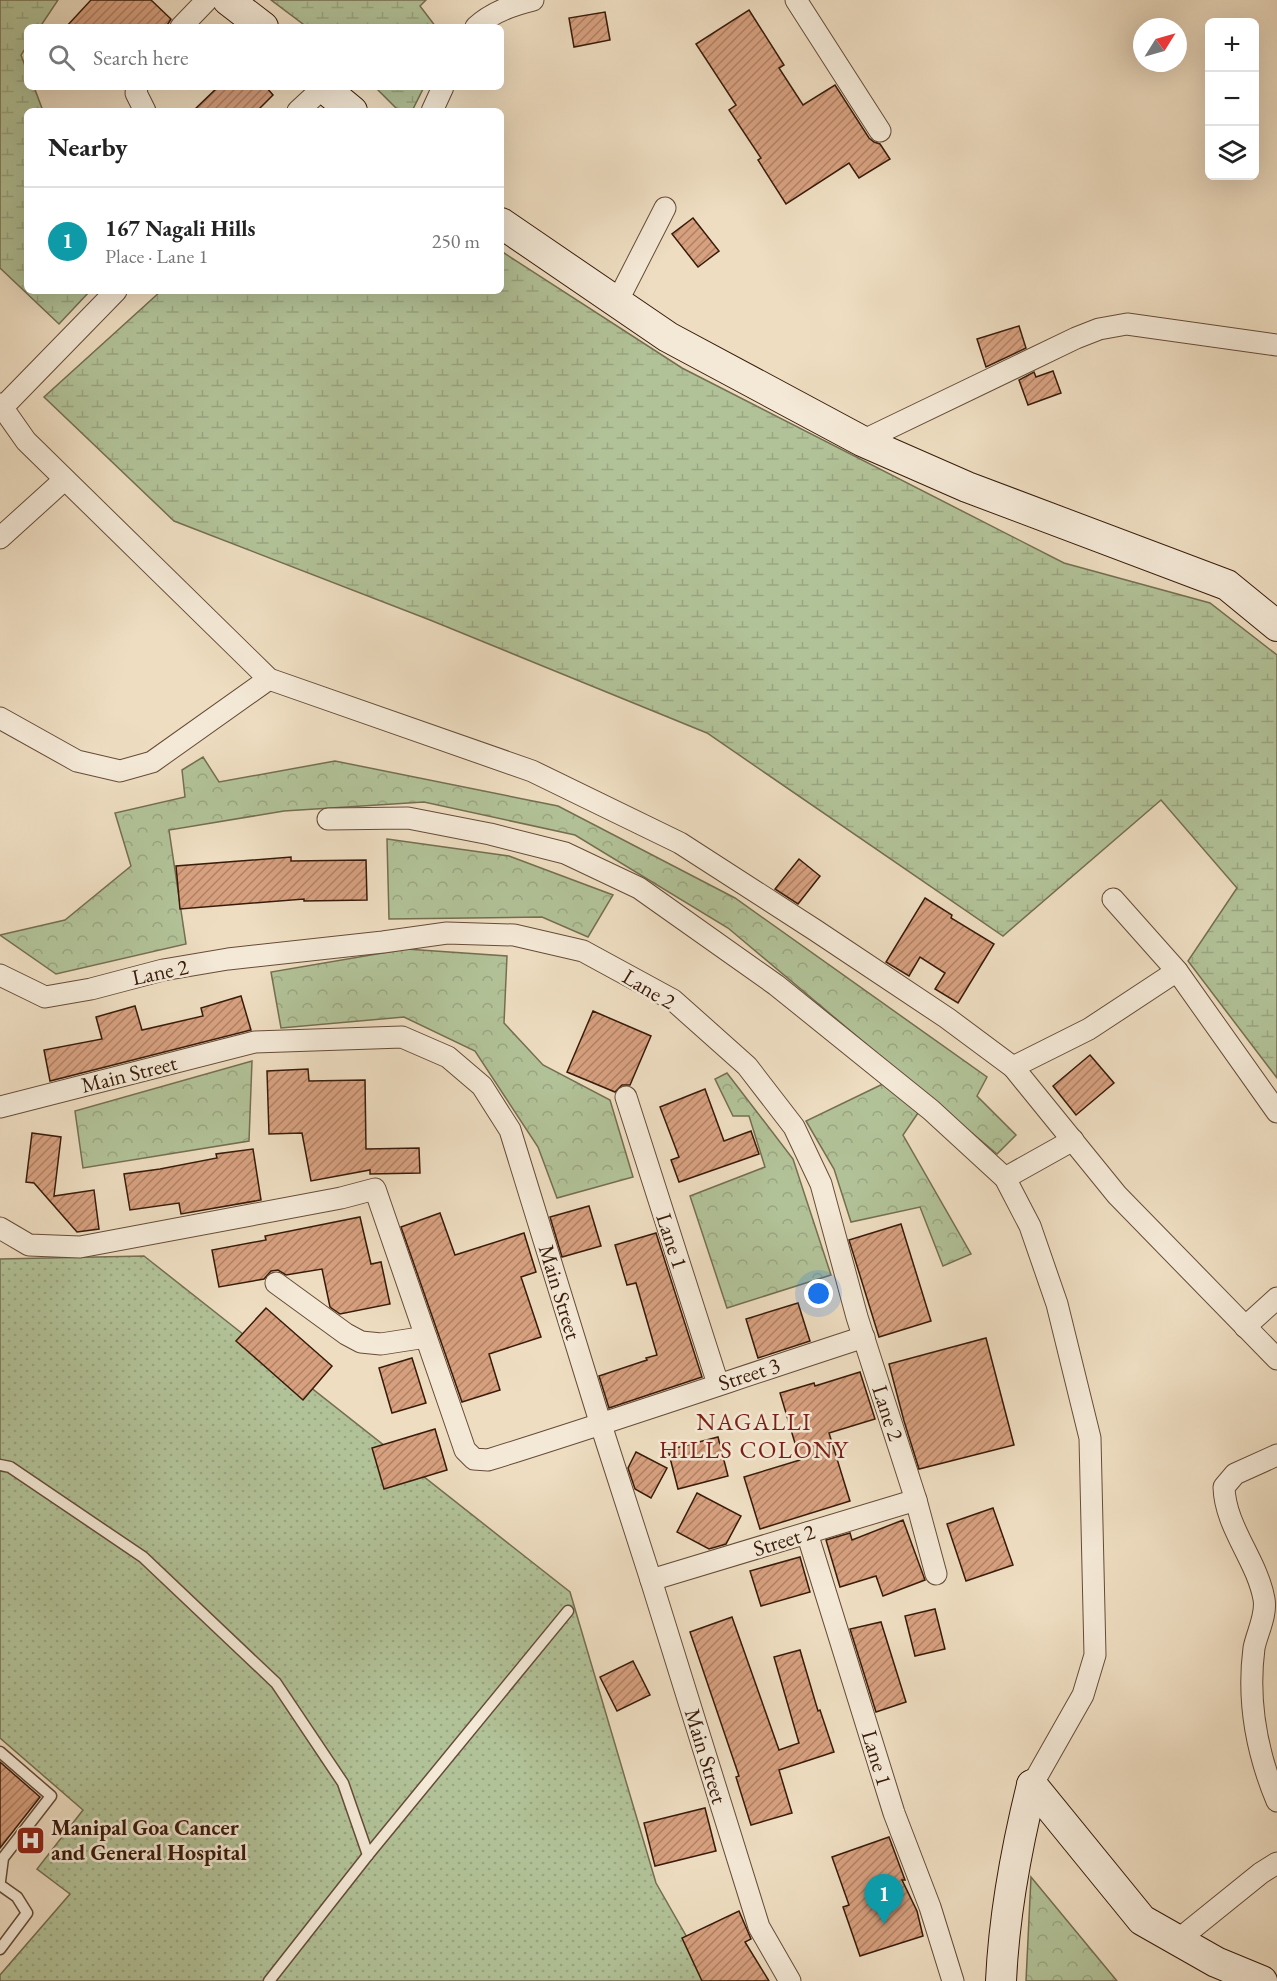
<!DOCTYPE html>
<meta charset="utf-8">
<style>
body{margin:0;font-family:"EB Garamond",serif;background:#f6f6f6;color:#222}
.controls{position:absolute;right:18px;top:18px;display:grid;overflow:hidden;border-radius:9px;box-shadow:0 6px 24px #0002}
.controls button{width:54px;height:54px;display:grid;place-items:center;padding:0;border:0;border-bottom:2px solid #e0e0e0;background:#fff;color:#222;font:30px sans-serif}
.compass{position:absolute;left:1133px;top:18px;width:54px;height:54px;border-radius:50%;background:#fff;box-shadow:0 6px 24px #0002;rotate:53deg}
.you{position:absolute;left:819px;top:1294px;width:21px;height:21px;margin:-15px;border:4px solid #fff;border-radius:50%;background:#1a73e8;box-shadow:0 0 0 9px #1a73e833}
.badge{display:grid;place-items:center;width:39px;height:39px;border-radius:50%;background:#b45309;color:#fff;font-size:20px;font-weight:700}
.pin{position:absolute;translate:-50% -50px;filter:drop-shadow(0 2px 3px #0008)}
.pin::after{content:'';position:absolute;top:32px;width:21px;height:18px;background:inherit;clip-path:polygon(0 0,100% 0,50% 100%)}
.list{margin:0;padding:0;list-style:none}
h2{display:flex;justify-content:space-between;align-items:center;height:78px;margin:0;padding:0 24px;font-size:26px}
h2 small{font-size:20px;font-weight:400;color:#767676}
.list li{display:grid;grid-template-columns:39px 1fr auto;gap:18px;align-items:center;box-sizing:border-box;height:108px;padding:0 24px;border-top:2px solid #e0e0e0}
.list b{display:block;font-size:22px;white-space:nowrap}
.list p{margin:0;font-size:20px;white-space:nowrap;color:#767676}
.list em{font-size:20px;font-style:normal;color:#767676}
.icon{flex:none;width:33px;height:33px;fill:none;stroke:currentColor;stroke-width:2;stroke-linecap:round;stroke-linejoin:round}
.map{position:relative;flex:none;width:1277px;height:1981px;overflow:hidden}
.search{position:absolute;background:#fff;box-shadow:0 6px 24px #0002;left:24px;top:24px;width:480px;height:66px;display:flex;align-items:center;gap:15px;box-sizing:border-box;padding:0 21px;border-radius:9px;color:#767676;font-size:22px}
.panel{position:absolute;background:#fff;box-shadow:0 6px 24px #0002;left:24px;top:108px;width:480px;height:186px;border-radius:9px}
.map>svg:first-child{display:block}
</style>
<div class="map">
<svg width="1277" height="1981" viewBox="0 0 1277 1981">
<defs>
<pattern id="grass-dots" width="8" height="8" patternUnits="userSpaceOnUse" patternTransform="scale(1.5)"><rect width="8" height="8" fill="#b2c298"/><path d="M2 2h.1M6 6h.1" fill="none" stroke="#9aa682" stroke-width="1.8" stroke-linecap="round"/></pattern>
<pattern id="forest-crowns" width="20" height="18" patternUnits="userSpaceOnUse" patternTransform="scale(1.5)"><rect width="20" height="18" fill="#b2c298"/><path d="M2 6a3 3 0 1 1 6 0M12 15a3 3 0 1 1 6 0" fill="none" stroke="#9aa682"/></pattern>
<pattern id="wetland-marsh" width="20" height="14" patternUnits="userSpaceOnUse" patternTransform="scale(1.5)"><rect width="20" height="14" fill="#b2c298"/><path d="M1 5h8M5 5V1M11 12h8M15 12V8" fill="none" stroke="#9aa682"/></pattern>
<pattern id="building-hatch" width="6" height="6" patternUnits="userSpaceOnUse" patternTransform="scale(1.5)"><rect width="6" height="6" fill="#d7a07f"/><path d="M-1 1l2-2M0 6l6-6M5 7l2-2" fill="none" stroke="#af8266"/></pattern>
</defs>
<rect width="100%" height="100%" fill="#eeddc1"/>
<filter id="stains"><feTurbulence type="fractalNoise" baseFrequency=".00333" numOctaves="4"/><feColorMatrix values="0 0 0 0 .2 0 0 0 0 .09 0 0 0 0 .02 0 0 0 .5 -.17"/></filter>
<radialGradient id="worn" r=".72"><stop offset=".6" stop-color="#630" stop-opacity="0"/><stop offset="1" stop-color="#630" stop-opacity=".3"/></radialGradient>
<path fill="url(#grass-dots)" stroke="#756e51" stroke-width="1.5" d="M144 1256 570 1592 656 1883 712 1981H0V1975L70 1894 37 1869 83 1810 0 1738V1259Z"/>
<g fill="url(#forest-crowns)" stroke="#756e51" stroke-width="1.5">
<path d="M203 757 219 782 335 761 558 806 735 898 987 1077 977 1096 1016 1135 997 1154 728 928 575 835 424 802 284 811 169 830 186 944 56 974 0 935 65 920 131 866 115 813 185 797 182 770Z"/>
<path d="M387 839 509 856 613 895 588 937 542 917 389 919Z"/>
<path d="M406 949 507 956 504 1023 543 1065 610 1100 633 1177 557 1198 538 1147 475 1051 404 1017 281 1028 271 972Z"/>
<path d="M252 1061 249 1141 83 1168 75 1111Z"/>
<path d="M727 1073 793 1159 831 1275 727 1308 690 1196 765 1167 749 1116H733L715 1079Z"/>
<path d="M887 1082 918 1113 903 1135 971 1254 943 1266 920 1207 851 1222 834 1169 806 1121Z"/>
<path d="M1031 1877 1117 1981H1026Z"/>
</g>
<g fill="url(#wetland-marsh)" stroke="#756e51" stroke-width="1.5">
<path d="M0 0H58L40 27H27V46L21 55 27 71V87H34L43 111H27V291H90L59 324 0 268Z"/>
<path d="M271 0H426L420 6 436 27H307Z"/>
<path d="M375 87H424L412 111H399Z"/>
<path d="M501 251 682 368 1064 563 1210 603 1277 655V1078L1188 961 1237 888 1161 800 1003 936 707 733 430 620 174 521 44 397 161 291H501Z"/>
</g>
<g fill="url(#building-hatch)" stroke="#381b0a" stroke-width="1.5">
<path d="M91 0H151L171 19 166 27H66Z"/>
<path d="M749 10 784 65 779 68 803 105 835 85 869 138 874 142 880 144 890 159 859 178 849 163 786 204 758 160 761 158 729 110 736 105 696 44Z"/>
<path d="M605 12 610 40 574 47 569 18Z"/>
<path d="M218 87H266L273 95 257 111H193Z"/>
<path d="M693 218 719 251 698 267 672 234Z"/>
<path d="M1019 326 1026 348 986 367 977 339Z"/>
<path d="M1053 371 1061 393 1028 405 1019 380 1034 372 1036 377Z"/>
<path d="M291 857V861L366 860 367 900 304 901V899L180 909 176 866Z"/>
<path d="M799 859 820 876 798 904 775 889Z"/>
<path d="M925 898 952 915 951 918 994 944 958 1003 935 989 945 973 920 957 909 976 886 962Z"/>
<path d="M241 996 251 1030 50 1081 44 1050 102 1039 96 1017 135 1006 142 1030 203 1016 201 1008Z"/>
<path d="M593 1011 651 1036 630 1085H622L615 1092 567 1072Z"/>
<path d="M1090 1055 1114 1083 1076 1115 1053 1086Z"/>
<path d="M308 1069 309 1081 365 1080 366 1149 419 1148 420 1173 370 1174V1170L311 1181 302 1133 269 1134 267 1071Z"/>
<path d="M705 1089 724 1141 751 1131 759 1154 679 1182 671 1160 679 1157 660 1107Z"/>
<path d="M32 1133 61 1137 54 1196 94 1190 99 1229 77 1232 34 1183 26 1182Z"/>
<path d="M253 1149 261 1200 181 1214 179 1203 130 1210 124 1174 160 1169 217 1158 216 1154Z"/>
<path d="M589 1206 601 1246 562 1257 550 1217Z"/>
<path d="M440 1213 455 1255 524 1233 536 1272 521 1277 541 1337 489 1354 500 1390 462 1402 401 1227Z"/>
<path d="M360 1217 371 1264 381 1262 390 1304 340 1314 330 1307 322 1269 286 1275 278 1270 271 1271 264 1279 219 1287 212 1250 266 1240 265 1236Z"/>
<path d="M901 1224 931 1321 879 1337 849 1240Z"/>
<path d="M656 1233 702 1377 609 1408 599 1376 647 1360 646 1358 657 1355 636 1283 627 1285 615 1245Z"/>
<path d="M798 1303 810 1341 758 1358 746 1319Z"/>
<path d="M266 1308 332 1366 303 1400 236 1341Z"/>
<path d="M986 1338 1014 1445 919 1469 904 1421 889 1364Z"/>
<path d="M412 1358 426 1403 392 1413 379 1368Z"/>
<path d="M860 1372 875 1419 829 1433 850 1501 760 1529 744 1477 800 1460 780 1393 814 1383 815 1386Z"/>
<path d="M435 1429 447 1470 384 1489 372 1448Z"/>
<path d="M718 1437 728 1476 678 1489 668 1450Z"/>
<path d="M636 1452 667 1468 651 1498 635 1489 628 1468Z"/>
<path d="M697 1493 741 1516 726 1544 709 1549 677 1532Z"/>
<path d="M993 1508 1013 1565 966 1581 947 1524Z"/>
<path d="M903 1520 925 1580 883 1596 876 1576 840 1587 826 1540 850 1533 852 1540Z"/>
<path d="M800 1557 810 1592 761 1606 750 1571Z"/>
<path d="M935 1609 945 1649 915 1656 905 1616Z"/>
<path d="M732 1617 779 1750 799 1743 774 1657 800 1650 818 1711 820 1710 834 1752 779 1770 792 1813 751 1825 736 1777 739 1776 690 1632Z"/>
<path d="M881 1622 906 1702 876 1712 850 1629Z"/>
<path d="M633 1661 650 1695 617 1711 600 1677Z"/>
<path d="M0 1762 40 1797 0 1848Z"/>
<path d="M705 1808 716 1851 655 1866 644 1823Z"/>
<path d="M889 1837 905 1880H902L917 1911 923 1936 860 1956 843 1907 849 1905 832 1857Z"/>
<path d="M739 1911 751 1939 745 1942 769 1981H702L682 1938Z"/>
</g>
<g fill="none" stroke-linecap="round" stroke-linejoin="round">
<defs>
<g id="lane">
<path d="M0 1465 10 1467 143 1557 276 1683 343 1783 368 1855"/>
<path d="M0 1752 51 1796 3 1858 0 1881"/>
<path d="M0 1885 17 1897 27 1913 0 1949"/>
<path d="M269 1981 368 1855 568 1611"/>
</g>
<g id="street">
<path d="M796 0 880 131"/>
<path d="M181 27 207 0"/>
<path d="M476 27C492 12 512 5 533 0"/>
<path d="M137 87 136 93 145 111"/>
<path d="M298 111 324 87"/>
<path d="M432 111 443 87"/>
<path d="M617 302 665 208"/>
<path d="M0 404 26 441 269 679 532 771 680 843 815 930 947 1018 1013 1067 1117 1195 1277 1359"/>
<path d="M3 407 116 291"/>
<path d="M862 441 1076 338 1099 329 1127 324 1277 345"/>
<path d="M0 538 64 480"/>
<path d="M0 718 77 761 120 771 152 762 269 679"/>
<path d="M328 819 408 818 490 834 565 853 639 888 776 985 931 1110 1005 1178 1030 1226 1057 1304 1090 1438 1095 1655 1083 1695 1032 1785"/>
<path d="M1113 899 1177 971"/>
<path d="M0 975 45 997 91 989 163 970 228 959 383 942 447 933 514 935 583 951 673 1000 747 1066 794 1127 821 1184 857 1317 916 1500 936 1574"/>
<path d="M1013 1067 1089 1029 1177 971 1277 1112"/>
<path d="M626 1097 718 1384"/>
<path d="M0 1107 255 1042 402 1037 448 1057 482 1086 510 1130 601 1425 651 1580 759 1927 790 1981"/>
<path d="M1005 1178 1073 1140"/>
<path d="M0 1228 29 1245 80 1247 341 1198 375 1189 465 1450 474 1459 488 1460C614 1421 738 1378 864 1337"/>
<path d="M276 1283 346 1334 361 1342 381 1344 426 1337"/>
<path d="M1245 1327 1277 1298"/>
<path d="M1277 1455 1235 1474 1224 1487C1225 1527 1257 1560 1264 1599 1267 1615 1257 1633 1254 1648 1247 1702 1256 1751 1277 1801"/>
<path d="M807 1533 894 1813 930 1907 953 1981"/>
<path d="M651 1580 916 1500"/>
<path d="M1178 1940 1261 1873 1277 1863"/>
</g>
<g id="secondary">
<path d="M228 0 263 27"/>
<path d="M323 87 352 111"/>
<path d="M501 223 668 337 862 441 967 487 1227 585 1277 626"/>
<path d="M1032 1785 1142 1920 1216 1962 1262 1981"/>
<path d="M1001 1981C1004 1915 1016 1850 1032 1785"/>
</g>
</defs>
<use href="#lane" stroke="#664c38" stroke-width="13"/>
<use href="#street" stroke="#664c38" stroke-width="23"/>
<use href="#secondary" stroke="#381b0a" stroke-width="32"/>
<use href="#lane" stroke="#f4e9d7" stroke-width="10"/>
<use href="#street" stroke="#f4e9d7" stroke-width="21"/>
<use href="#secondary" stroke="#f4e9d7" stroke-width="30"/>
</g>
<defs>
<symbol id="hospital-square" viewBox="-11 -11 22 22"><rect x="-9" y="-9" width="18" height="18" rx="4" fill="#8f2418" stroke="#f4e9d7"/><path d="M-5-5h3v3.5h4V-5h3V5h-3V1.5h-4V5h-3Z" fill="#fff"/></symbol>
</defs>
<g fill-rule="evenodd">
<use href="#hospital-square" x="14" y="1824" width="33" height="33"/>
</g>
<g text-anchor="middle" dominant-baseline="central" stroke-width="5" stroke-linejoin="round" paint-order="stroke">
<g font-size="22" fill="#381b0a" stroke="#f4e9d7">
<text transform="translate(160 972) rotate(-12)">Lane 2</text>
<text transform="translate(649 989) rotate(31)">Lane 2</text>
<text transform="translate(129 1074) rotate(-14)">Main Street</text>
<text transform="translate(672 1241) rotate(72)">Lane 1</text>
<text transform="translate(560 1292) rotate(73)">Main Street</text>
<text transform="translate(749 1374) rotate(-18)">Street 3</text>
<text transform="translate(888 1413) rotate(72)">Lane 2</text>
<text transform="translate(784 1540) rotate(-17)">Street 2</text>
<text transform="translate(706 1756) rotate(73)">Main Street</text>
<text transform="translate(877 1758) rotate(73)">Lane 1</text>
</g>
<g font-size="22" font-weight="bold" fill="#381b0a" stroke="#f4e9d7" text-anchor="start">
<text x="51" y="1827">Manipal Goa Cancer<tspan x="51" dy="25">and General Hospital</tspan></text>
</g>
<g font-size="24" letter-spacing="1.5" fill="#7a1f14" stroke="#f4e9d7">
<text x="754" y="1421">NAGALLI<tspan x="754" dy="28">HILLS COLONY</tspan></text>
</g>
</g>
<rect width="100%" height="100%" filter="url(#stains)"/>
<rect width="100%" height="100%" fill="url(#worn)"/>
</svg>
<div class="controls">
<button>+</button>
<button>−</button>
<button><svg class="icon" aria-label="layers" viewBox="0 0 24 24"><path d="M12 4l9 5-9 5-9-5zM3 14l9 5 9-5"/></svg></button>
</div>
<svg class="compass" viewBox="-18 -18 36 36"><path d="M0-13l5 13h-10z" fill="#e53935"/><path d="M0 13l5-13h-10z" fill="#767676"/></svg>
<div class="you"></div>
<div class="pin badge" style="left:884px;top:1924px;background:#0f9aa8">1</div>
<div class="search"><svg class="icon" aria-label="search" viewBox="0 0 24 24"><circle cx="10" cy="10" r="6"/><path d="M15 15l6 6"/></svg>Search here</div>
<section class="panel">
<h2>Nearby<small></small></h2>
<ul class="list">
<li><span class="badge" style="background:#0f9aa8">1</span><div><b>167 Nagali Hills</b><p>Place · Lane 1</p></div><em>250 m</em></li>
</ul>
</section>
</div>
